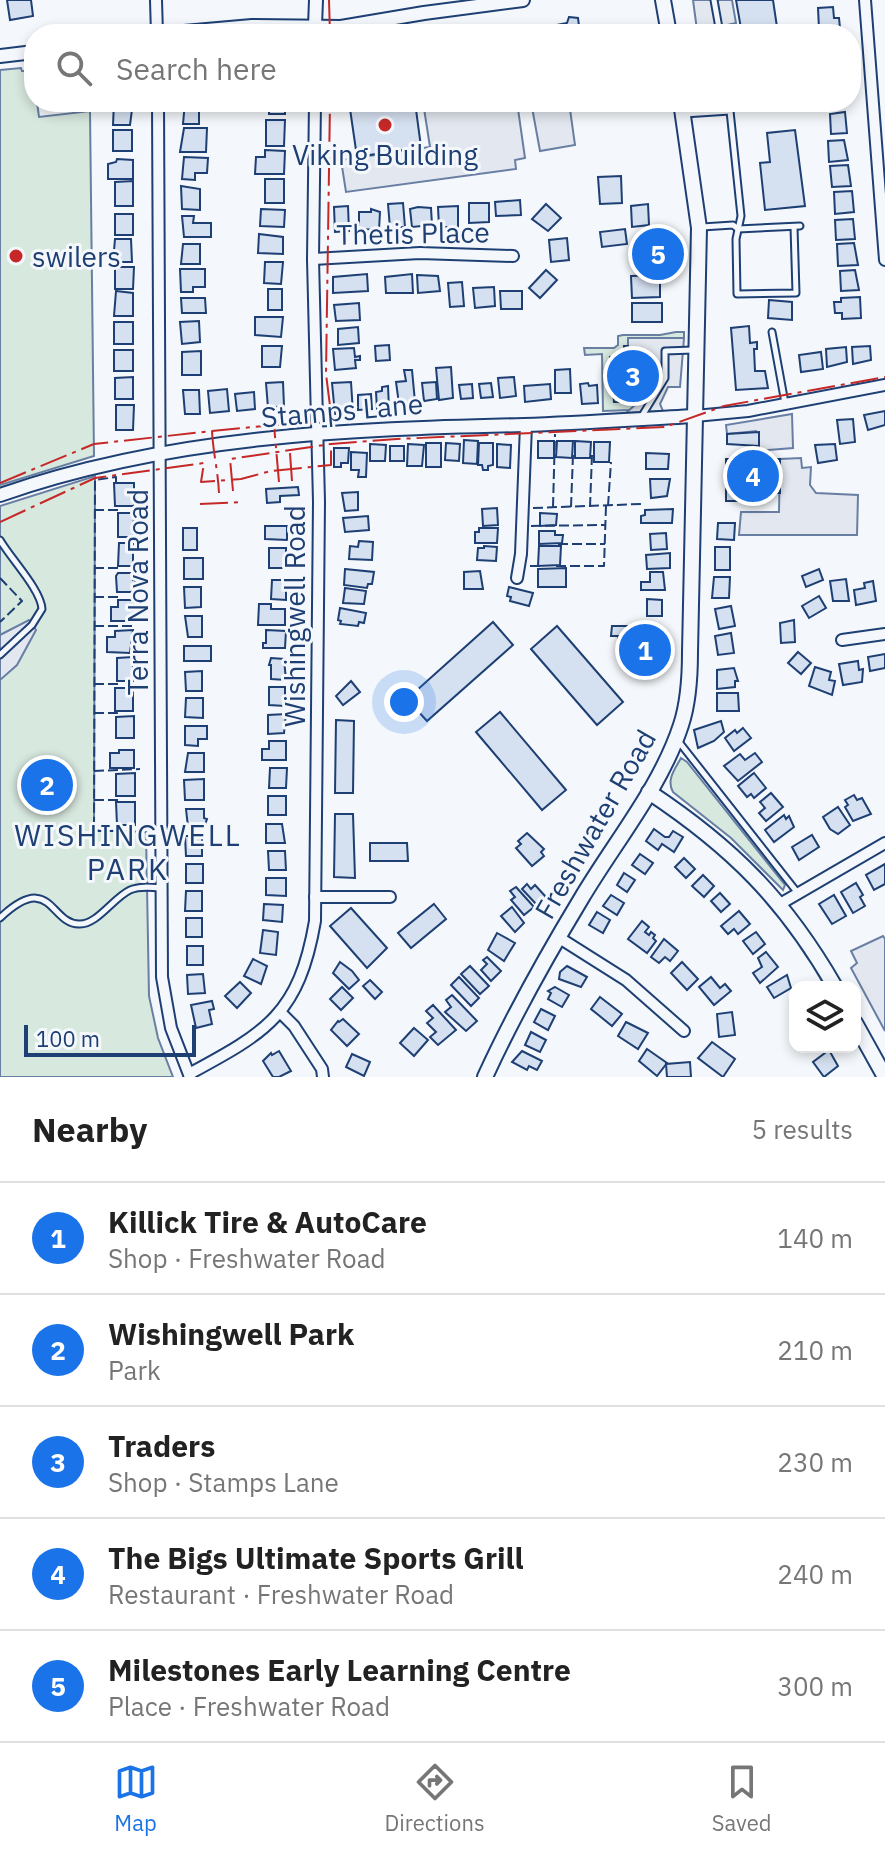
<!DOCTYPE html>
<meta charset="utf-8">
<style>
body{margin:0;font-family:"IBM Plex Sans",sans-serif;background:#f2f2f2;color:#222}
.controls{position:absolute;right:24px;bottom:24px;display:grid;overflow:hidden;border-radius:16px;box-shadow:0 4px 12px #0003}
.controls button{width:72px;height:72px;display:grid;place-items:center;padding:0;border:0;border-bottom:2px solid #e0e0e0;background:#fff;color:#222;font:40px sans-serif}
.scale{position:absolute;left:24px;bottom:20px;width:172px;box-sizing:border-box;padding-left:8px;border:4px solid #1d3f73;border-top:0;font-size:22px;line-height:28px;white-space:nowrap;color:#1d3f73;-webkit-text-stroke:6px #f4f7fb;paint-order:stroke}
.you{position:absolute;left:404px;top:702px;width:28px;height:28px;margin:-20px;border:6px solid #fff;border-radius:50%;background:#1a73e8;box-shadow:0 0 0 12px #1a73e833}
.badge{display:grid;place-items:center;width:52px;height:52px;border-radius:50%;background:#1a73e8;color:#fff;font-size:26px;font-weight:700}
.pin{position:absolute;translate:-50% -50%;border:4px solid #fff;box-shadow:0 2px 8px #0006}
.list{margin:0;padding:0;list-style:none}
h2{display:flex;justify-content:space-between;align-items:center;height:104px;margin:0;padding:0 32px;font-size:34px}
h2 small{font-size:26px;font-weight:400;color:#767676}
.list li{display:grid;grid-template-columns:52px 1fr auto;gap:24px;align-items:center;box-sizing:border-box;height:112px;padding:0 32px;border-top:2px solid #e0e0e0}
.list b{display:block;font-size:30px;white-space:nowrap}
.list p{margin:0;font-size:26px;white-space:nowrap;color:#767676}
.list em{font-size:26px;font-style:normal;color:#767676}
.icon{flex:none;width:44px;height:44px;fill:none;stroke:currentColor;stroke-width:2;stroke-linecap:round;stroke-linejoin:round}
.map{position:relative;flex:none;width:885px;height:1077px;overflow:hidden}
.search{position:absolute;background:#fff;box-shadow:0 4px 12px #0003;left:24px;right:24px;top:24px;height:88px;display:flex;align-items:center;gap:20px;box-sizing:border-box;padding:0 28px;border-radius:32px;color:#767676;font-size:30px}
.sheet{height:664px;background:#fff}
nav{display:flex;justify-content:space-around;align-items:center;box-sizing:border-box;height:112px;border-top:2px solid #e0e0e0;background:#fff;font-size:22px;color:#767676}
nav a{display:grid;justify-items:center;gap:4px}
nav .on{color:#1a73e8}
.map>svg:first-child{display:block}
</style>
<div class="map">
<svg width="885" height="1077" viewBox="0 0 885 1077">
<rect width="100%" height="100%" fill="#f4f7fb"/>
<g fill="#d7e8df" stroke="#687fa3" stroke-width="2">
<path d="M33 65 34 102H37L39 117 90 111 94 456 0 485V70L21 68 22 71H28V66Z"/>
<path d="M676 332H684V338H628V346L624 347V353H616L615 357H610L615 402 636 401 631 410 603 411 602 354 585 355 584 348H614L618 345V336L623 335H660Z"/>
<path d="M95 476 94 830 146 832 149 996 158 1038 173 1077H0V506Z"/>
<path d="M681 758 687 762 785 885 783 890 731 838 673 792C666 780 675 769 681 758Z"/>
</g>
<g fill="#e3e8f0" stroke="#687fa3" stroke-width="2">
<path d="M693 0H732L736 23 727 25 728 34H709L708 28 697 30Z"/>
<path d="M423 102H517L525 158 515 160 516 169 346 192 341 160 430 147Z"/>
<path d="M531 102H569L575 145 540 151Z"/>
<path d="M628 338H684L680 387H668L660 404 663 411 626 413 636 404V382L652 381 635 359V353L628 354Z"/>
<path d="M792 414 793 448 757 451 756 431 727 434 726 425Z"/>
<path d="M801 458 802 468 811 467 810 485 816 493 858 495 857 535H739L741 512H779L780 459Z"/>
<path d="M29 620 36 630 17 665 0 680V635Z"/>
<path d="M883 936 885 939V1031L851 968 857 963 851 951Z"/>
</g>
<g fill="#d5e0f0" stroke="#1d3f73" stroke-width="2">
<path d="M7 0H31L33 16 10 20Z"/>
<path d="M736 0H773L777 27 742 34Z"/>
<path d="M833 7 834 18H839L840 28 819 29 818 8Z"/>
<path d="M569 17 578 18 580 34 601 31 602 34H552L551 26 567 23Z"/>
<path d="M114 102H133L130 125H113Z"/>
<path d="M185 102H199V124H183Z"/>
<rect x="269" y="102" width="16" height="12"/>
<path d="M349 102H415L421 147 357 157Z"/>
<path d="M845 112 847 133 831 134 830 114Z"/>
<path d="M266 120H285L284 146H266Z"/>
<path d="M184 128H207L206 152H180Z"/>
<rect x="113" y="130" width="19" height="21"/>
<path d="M795 130 805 206 765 210 760 163 770 162 767 133Z"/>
<path d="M844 140 848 160 829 162 828 141Z"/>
<path d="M265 150 285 151 284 174H255L256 157H265Z"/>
<path d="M184 157 208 158 207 173H195V180L182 179Z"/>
<path d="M117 159 133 160V179H108V164L116 162Z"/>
<path d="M848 165 851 186 832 187 830 166Z"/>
<path d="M621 176 622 203 600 204 598 177Z"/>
<rect x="265" y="179" width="19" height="24"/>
<path d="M133 181V206H115V182Z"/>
<path d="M181 186 200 189V210L182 209Z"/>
<path d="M852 191 854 212 835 214 834 192Z"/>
<path d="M520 200 521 215 496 216 495 202Z"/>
<path d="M403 203 405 227 390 228 388 204Z"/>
<path d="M469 203H489V222L469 223Z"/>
<path d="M546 204 561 218 548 231 532 219Z"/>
<path d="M648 204 649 225 632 227 631 206Z"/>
<path d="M348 206 349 231 335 232 334 207Z"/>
<path d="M458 206V227H439L438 207Z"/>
<path d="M418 207 431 208 432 225 412 227 410 209Z"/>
<path d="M261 209 285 210 284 227 260 226Z"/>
<path d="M371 209 380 212 379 230 359 229V212H371Z"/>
<rect x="115" y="214" width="18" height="21"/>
<path d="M182 216H194L193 223H211V237H184Z"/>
<path d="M853 219 855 239 836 240 835 220Z"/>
<path d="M625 229 627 244 602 247 600 232Z"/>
<path d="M259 234 283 237V254L258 253Z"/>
<path d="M567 238 569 260 551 262 549 240Z"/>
<path d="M115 239H131L132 262H113Z"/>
<path d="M854 243 858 265 838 266 837 244Z"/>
<path d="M183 244H200V264H181Z"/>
<path d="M673 246 674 262 642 263V247Z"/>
<path d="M265 262H283L281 284 264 283Z"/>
<path d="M115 267H134L133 289H115Z"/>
<path d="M180 269H205V287H193V292H181Z"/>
<path d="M546 270 557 280 540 298 529 288Z"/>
<path d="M855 270 859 290 841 291 840 271Z"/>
<path d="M367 274 368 291 333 293V277Z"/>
<path d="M412 274 413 293H386L385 277Z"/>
<path d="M417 275 438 276 440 291 418 293Z"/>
<path d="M660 275V297L632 298 631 276Z"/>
<path d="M462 282 464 306 450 307 448 283Z"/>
<path d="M494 287 495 306 475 308 473 288Z"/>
<rect x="268" y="289" width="14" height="21"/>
<path d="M116 291 133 293V316H114Z"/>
<path d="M500 291H522V309H501Z"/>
<path d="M860 297 861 318 842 319V313H835L834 302H841V298Z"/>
<path d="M181 298H205L206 313H182Z"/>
<path d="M769 300 792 302V320L768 318Z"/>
<path d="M359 303 360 320 336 321 334 305Z"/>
<rect x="632" y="303" width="30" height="19"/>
<path d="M255 317H283L281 337 255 335Z"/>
<path d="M199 321 200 342 182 344 180 322Z"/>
<rect x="114" y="322" width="19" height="22"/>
<path d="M749 326 750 343 757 342V349H754L755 371H765L768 388 736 390 731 328Z"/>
<path d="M358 327 359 343 338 345V329Z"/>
<path d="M389 345 390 360 376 361 375 346Z"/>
<path d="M262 346H282L280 367H262Z"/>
<path d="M624 346H628V354L635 353V359H651L652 381 636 382V401L614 402 610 357 624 356Z"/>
<path d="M870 346 871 360 853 364 852 347Z"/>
<path d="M846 347 847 362 827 367 826 349Z"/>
<path d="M354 348 355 357 360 356V360H355L356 368 335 370 333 349Z"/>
<rect x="114" y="350" width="19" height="21"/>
<path d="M201 351V375H182V352Z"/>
<path d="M821 352 823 369 801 372 799 355Z"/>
<path d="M451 367 453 398 439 400 436 368Z"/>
<path d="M570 369 571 393H555V370Z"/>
<path d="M404 370H412L415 402 399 404 396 382 406 381Z"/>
<path d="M133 377V399H115V378Z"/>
<path d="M514 377 516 396 500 398 498 378Z"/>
<path d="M283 382 284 406 268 408 266 383Z"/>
<path d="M351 382 353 413 335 414 332 383Z"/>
<path d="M436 382 437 399 424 401 422 383Z"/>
<path d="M491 383 493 397 481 398 479 384Z"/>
<path d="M588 383 589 386 597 385 598 403 582 404 580 384Z"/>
<path d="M472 384 473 398 461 399 459 385Z"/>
<path d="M550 384 551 399 525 402 524 386Z"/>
<path d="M388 386 389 408 377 409 376 392 382 391V387Z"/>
<path d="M227 389 229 411 210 413 208 391Z"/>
<path d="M183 390H199L200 414H185Z"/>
<path d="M254 392 255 409 237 411 235 394Z"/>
<path d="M371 394 372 409 358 410V395Z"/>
<path d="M116 405H134L133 430H116Z"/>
<path d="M885 411V425L868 430 864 415Z"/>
<path d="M853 419 855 442 840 444 837 420Z"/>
<path d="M759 432V446L727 444V434Z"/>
<path d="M464 440 478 441 477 464 463 463Z"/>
<rect x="538" y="441" width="16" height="17"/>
<path d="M557 441H573L572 458 556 457Z"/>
<path d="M575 441 591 442 590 458H575Z"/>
<path d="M594 442H610L609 462H594Z"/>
<rect x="426" y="443" width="15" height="24"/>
<path d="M446 443 460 444 459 461 445 460Z"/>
<path d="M479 443H493V465L488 466V470H483L482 465H478Z"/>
<path d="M370 444 386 445 385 461H370Z"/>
<path d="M408 444 424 445 422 466H407Z"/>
<path d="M497 444 511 445 510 468 497 467Z"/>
<path d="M835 444 837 460 818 463 815 445Z"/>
<rect x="390" y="446" width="14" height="15"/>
<path d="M334 448H349L348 463H341V467H334Z"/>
<path d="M351 452 367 453 366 477H358L359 470H351Z"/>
<path d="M646 453 669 454 668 469H646Z"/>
<path d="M726 459H780V493H763L762 501H726Z"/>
<path d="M650 479H670L667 496 651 498Z"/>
<path d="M114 483H134V506H115Z"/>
<path d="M298 487 299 495 280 496V502L267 503 266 489Z"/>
<path d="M358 492V510L345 511 342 493Z"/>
<path d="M497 508 498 525 483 526 482 509Z"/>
<path d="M673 509 672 523H641V516L645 515V510Z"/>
<path d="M118 513H134L133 537H118Z"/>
<path d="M540 513 557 514 556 525 540 526Z"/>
<path d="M368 516 369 530 345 532 343 518Z"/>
<path d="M718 523H735L734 540 717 539Z"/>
<path d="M265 526H287V540L265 539Z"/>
<rect x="183" y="528" width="14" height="22"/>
<path d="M479 528H498L497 543H475V532H479Z"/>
<path d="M539 531H555V535H563L562 543 539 544Z"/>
<path d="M666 533 667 549 651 550 650 534Z"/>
<path d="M359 541 373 542 372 560 349 559 350 546 358 547Z"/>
<path d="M119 543H133V566H118Z"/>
<path d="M484 546 497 547 496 561 477 560 478 548H484Z"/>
<path d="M539 546H561L560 565 538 566Z"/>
<rect x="715" y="547" width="15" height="23"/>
<rect x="269" y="548" width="17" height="20"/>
<path d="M670 553V568L647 569 646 555Z"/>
<rect x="184" y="558" width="19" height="21"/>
<path d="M566 568V587H538V569Z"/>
<path d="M345 569 374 572 372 584H368L367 588 344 585Z"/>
<path d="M819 569 823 580 806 587 802 576Z"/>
<path d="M480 571 483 589H464V572Z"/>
<path d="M650 572H663L665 590H641V582H650Z"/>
<path d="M118 573H133V580H136L132 592H117L116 576Z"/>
<path d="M714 577H730L729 598H712Z"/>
<path d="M846 579 849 601H833L830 581Z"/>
<path d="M272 580H286V600L271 599Z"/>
<path d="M873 581 876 601 856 605 854 590 865 588 864 583Z"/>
<path d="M184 587H201V607L185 608Z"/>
<path d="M509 587 533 593 529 606 510 601 511 597 507 596Z"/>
<path d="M345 588 366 591 364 604 343 603Z"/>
<path d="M819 596 826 608 809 618 802 606Z"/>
<path d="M647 599 662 600V616H647Z"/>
<path d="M118 600H134V621H111V607H118Z"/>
<path d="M259 604H271V609H285V625H258Z"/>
<path d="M731 606 735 626 719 629 715 609Z"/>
<path d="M340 608 366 613 364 623 359 622 358 626 340 624 341 621 338 620Z"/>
<path d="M185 616H202V637H188Z"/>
<path d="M794 620 795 642 781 643 780 623Z"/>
<path d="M493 622 513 645 427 721 407 699Z"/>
<path d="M557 626 623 702 597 725 531 649Z"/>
<path d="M612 626H661L660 665H637L630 658V642H618V636H611Z"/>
<path d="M133 630 130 653 107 652V637H115V631Z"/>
<path d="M266 630 286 631 285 648H263V643H266Z"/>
<path d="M731 633 734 653 718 655 715 636Z"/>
<rect x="184" y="646" width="27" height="15"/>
<path d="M798 652 811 663 801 674 788 663Z"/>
<path d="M885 654V668L870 671 868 657Z"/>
<path d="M133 657V681H117V658Z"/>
<path d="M271 658 284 659 286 680 271 679V665H269Z"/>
<path d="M858 661 859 670 863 669 862 682 843 685 839 664Z"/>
<path d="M815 667 831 672 829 680 835 681 832 695 809 686Z"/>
<path d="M734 668 738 681H735V687L717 689V670Z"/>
<path d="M202 671V691H186L185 672Z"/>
<path d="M351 681 360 692 343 705 336 696Z"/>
<path d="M269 687H285V706L269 705Z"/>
<rect x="115" y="688" width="18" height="23"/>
<path d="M717 693H738L739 711H717Z"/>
<path d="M186 698H203V718L185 717Z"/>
<path d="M500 712 566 790 542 810 476 732Z"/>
<path d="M286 714 284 733 268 734V715Z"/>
<path d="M134 716V738H116V717Z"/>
<path d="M336 720 354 721 353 793H335Z"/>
<path d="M721 721 724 732 714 741 698 748 694 730Z"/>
<path d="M185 726H207V739H198V746L185 745Z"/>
<path d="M743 728 751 738 734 751 725 738 735 730 737 733Z"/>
<path d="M269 741H286V760H262V749H269Z"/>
<path d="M119 750H134V768H110V753H119Z"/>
<path d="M188 753H204V772H185Z"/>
<path d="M755 753 762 762 738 781 724 766 740 754 745 760Z"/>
<path d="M270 768H287L286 788H269Z"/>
<path d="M135 773V796H116V774Z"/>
<path d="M754 773 766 788 754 798 751 794 747 797 738 786Z"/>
<path d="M204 779V800H185L184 780Z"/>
<path d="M771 793 783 807 766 821 759 813 765 808 760 802Z"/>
<path d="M854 795 857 800 862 798 871 814 853 821 845 807 848 805 845 800Z"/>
<rect x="268" y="796" width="18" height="19"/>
<path d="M116 802H135V825H117Z"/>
<path d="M838 807 850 825 838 834 830 829 823 817Z"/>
<path d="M186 809H204V818L207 819 204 827H188Z"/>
<path d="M335 814H353L355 878 334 877Z"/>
<path d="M784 815 786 819 789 816 794 827 774 842 765 830Z"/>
<path d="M266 824H282L285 843H266Z"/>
<path d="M654 829 665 837H669L673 831 683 837 674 852 662 844 658 850 646 841Z"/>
<path d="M527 833 544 849 541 852 544 856 532 866 516 848 521 844 518 841Z"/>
<path d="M812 835 819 847 799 860 792 847Z"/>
<path d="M185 836H202V856H186Z"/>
<path d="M370 843H407L408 861H370Z"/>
<path d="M268 851H285L286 870H269Z"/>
<path d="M640 854 653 863 645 874 632 865Z"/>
<path d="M684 858 695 869 686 878 675 867Z"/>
<rect x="186" y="864" width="17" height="19"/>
<path d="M885 864V884L874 890 866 875Z"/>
<path d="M624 873 635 880 627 892 617 885Z"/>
<path d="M703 875 714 886 704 897 692 886Z"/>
<path d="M266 878H286V896L266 895Z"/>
<path d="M856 883 863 895 860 897 865 906 853 913 841 892Z"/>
<path d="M527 884 531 889 535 885 546 897 537 905 522 889Z"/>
<path d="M516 887 534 907 524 915 511 900 515 897 510 891Z"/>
<path d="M186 891H202V911H185Z"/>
<path d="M720 893 730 904 721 912 711 901Z"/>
<path d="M611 895 624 903 617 915 603 906Z"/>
<path d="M834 895 846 916 832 924 819 904Z"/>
<path d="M264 904 283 905 282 922 263 920Z"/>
<path d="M434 904 446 919 411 948 398 933Z"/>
<path d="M512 907 524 923 515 932 501 916Z"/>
<path d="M351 908 387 948 367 968 330 926Z"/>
<path d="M739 911 750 924 738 934 734 929 728 934 721 926Z"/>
<path d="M597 912 610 920 603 933 589 925Z"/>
<rect x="186" y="918" width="16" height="19"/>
<path d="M642 921 649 927 645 932 649 935 651 932 655 935 653 938 656 941 647 953 628 939Z"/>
<path d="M263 930 278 932 276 955 260 953Z"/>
<path d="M756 932 765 944 753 954 743 941Z"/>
<path d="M497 933 515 943 504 961 488 950Z"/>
<path d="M664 939 678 951 670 961 665 957 659 963 651 957Z"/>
<rect x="187" y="946" width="16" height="19"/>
<path d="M766 952 778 967 760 983 753 973 762 967 758 958Z"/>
<path d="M487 957 501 971 491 981 481 970 487 964 483 960Z"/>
<path d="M253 959 267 966 261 984 244 976Z"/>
<path d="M340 962 352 971 359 980 349 989 333 973Z"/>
<path d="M682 962 698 979 687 990 671 973Z"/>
<path d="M470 966 489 986 480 994 461 974Z"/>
<path d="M567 966 587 977 581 987 559 979 560 972Z"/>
<path d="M203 974 205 993 188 994 187 975Z"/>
<path d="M787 975 791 988 774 998 767 987Z"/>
<path d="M459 977 479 998 471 1006 451 985Z"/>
<path d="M711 977 720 988 725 984 731 991 714 1005 699 987Z"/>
<path d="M370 980 382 992 375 999 363 986Z"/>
<path d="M240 982 251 993 237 1008 225 996Z"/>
<path d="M342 987 353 998 341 1010 330 999Z"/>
<path d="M555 987 569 995 562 1007 548 999 551 993 548 991Z"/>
<path d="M452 995 477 1021 466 1031 445 1012 451 1007 446 1000Z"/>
<path d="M600 997 622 1014 612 1026 591 1009Z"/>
<path d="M212 1001 214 1009 209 1010 212 1024 196 1028 191 1005Z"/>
<path d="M433 1005 456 1030 438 1045 430 1037 436 1032 427 1023 433 1018 426 1011Z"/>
<path d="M541 1009 555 1016 548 1030 534 1022Z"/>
<path d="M732 1012 735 1035 719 1037 717 1014Z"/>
<path d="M343 1019 359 1034 347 1046 331 1030 338 1021 339 1022Z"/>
<path d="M626 1022 648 1033 638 1049 618 1036Z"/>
<path d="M414 1028 428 1040 414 1056 400 1043Z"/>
<path d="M531 1032 546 1040 540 1052 525 1045Z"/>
<path d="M712 1042 735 1059 723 1077 698 1058Z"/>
<path d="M647 1049 667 1063 657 1076 639 1061Z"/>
<path d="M829 1050 838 1066 824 1077 813 1062Z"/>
<path d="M279 1051 291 1071 279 1077H273L263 1061 271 1053 272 1055Z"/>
<path d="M522 1051 542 1061 537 1070 529 1066 527 1070 512 1062Z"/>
<path d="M352 1054 370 1062 364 1076 346 1067Z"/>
<path d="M690 1062 691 1077H667L666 1064Z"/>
</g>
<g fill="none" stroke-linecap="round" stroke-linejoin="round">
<defs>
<g id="service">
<path d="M714 0 719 28"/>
<path d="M730 111 741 216 736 239 737 294 796 293 794 227"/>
<path d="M684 114 730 111 729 102"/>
<path d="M702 227 733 225 738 229 800 226"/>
<path d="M772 332 785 403"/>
<path d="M640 419 665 378V351L693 350"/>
<path d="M0 540C11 559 41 590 42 609L32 625 0 655"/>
<path d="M679 742 797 892"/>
<path d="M0 918C51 870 50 924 79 924 97 925 113 898 130 890 139 886 150 887 160 888"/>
</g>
<g id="minor">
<path d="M156 0 157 34"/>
<path d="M865 0 885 260"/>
<path d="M158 102 162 977 171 1028 190 1077"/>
<path d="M313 259 420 253 513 256"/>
<path d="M695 416 748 411 885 385"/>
<path d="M517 578 521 554 526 425"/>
<path d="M842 640 885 634"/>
<path d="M315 897H390"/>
<path d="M780 904 885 843"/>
<path d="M558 937 626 980 684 1031"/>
<path d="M281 1013 294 1026 322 1069 323 1077"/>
<path d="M189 1074C267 1032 299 1014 315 921L319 502 313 259 315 102"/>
</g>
<g id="tertiary">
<path d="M315 26 316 0"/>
<path d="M161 34 252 26 341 27 424 13 523 0"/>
<path d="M0 56 34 52"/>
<path d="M0 495C168 436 348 429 524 425 581 423 638 419 695 416"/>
</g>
<g id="secondary">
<path d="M663 0 669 34"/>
<path d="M649 792C732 847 785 900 835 987"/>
<path d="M855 1023 885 1077"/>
<path d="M485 1077C513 1016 546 957 581 899 614 843 661 787 681 725 689 701 690 676 690 652L699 228 681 102"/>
</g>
</defs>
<use href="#service" stroke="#1d3f73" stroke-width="9"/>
<use href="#minor" stroke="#1d3f73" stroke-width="14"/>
<use href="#tertiary" stroke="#1d3f73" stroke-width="16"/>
<use href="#secondary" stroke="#1d3f73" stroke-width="18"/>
<use href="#service" stroke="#f4f7fb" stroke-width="5"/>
<use href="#minor" stroke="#f4f7fb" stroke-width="10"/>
<use href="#tertiary" stroke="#f4f7fb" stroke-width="12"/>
<use href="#secondary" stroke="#f4f7fb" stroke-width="14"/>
<g stroke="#1d3f73" stroke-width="2" stroke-dasharray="10 4" stroke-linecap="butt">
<path d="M116 483V477L95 480 94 831H117V825"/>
<path d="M608 506 611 462"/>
<path d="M553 507 555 434"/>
<path d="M571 507 573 455"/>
<path d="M590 507 592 455"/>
<path d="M533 508 641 504"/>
<path d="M94 510H120V513"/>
<path d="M531 526 605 525"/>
<path d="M558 544H605"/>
<path d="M530 566H544"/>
<path d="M556 566H604L606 506"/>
<path d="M94 568H120V566"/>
<path d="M0 578 22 601 0 622"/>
<path d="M94 597H120V600"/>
<path d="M94 626H134"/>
<path d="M94 684H118V681"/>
<path d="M94 713H117V717"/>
<path d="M94 771 140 769"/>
<path d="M94 800H118L117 796"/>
</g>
<g stroke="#c62828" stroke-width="2" stroke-dasharray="28 6 4 6" stroke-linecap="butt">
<path d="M329 0 330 34"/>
<path d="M212 431 274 425"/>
<path d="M292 481 290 453 295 452"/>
<path d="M279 482 274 425 332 422 326 374 330 102"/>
<path d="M0 483 94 444 212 431C213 452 218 471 219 493"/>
<path d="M233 491 230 459 331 444 397 439 665 427 724 406 885 377"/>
<path d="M200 504 243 502"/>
<path d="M0 522 95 478 204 463 201 482 241 479 271 471 331 465V444"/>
</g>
</g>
<g fill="#c62828" stroke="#f4f7fb" stroke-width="3">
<circle cx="385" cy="125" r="8"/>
<circle cx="16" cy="256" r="8"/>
</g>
<g text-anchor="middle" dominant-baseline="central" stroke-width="6" stroke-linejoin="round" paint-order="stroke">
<g font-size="28" fill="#1d3f73" stroke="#f4f7fb">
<text x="385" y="154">Viking Building</text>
<text x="32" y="256" text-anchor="start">swilers</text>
</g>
<g font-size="28" fill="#1d3f73" stroke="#f4f7fb">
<text transform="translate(413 233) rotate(-1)">Thetis Place</text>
<text transform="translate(342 410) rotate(-5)">Stamps Lane</text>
<text transform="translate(137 592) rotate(-90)">Terra Nova Road</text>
<text transform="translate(294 616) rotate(-90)">Wishingwell Road</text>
<text transform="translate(595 824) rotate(-60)">Freshwater Road</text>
</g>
<g font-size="30" letter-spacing="2" fill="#1d3f73" stroke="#f4f7fb">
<text x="128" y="834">WISHINGWELL<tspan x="128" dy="34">PARK</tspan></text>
</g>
</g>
</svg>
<div class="controls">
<button><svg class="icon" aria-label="layers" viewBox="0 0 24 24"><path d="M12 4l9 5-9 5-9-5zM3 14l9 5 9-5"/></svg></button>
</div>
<div class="scale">100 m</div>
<div class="you"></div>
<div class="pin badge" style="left:645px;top:650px">1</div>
<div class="pin badge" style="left:47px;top:785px">2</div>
<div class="pin badge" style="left:633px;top:376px">3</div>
<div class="pin badge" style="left:753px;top:476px">4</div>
<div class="pin badge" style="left:658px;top:254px">5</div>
<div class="search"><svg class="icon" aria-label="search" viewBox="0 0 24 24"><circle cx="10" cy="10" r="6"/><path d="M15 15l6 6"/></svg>Search here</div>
</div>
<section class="sheet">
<h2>Nearby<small>5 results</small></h2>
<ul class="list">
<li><span class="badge">1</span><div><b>Killick Tire &amp; AutoCare</b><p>Shop · Freshwater Road</p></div><em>140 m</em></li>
<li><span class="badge">2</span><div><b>Wishingwell Park</b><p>Park</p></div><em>210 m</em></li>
<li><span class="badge">3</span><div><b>Traders</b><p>Shop · Stamps Lane</p></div><em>230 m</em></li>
<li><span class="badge">4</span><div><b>The Bigs Ultimate Sports Grill</b><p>Restaurant · Freshwater Road</p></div><em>240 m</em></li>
<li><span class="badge">5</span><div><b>Milestones Early Learning Centre</b><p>Place · Freshwater Road</p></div><em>300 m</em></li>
</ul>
</section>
<nav>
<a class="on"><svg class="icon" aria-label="map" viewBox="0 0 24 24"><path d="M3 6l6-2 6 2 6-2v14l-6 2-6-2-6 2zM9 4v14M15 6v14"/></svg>Map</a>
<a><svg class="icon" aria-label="directions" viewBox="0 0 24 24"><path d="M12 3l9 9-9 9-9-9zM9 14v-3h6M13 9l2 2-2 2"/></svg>Directions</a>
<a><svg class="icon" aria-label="saved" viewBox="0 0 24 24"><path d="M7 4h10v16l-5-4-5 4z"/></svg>Saved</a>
</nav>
